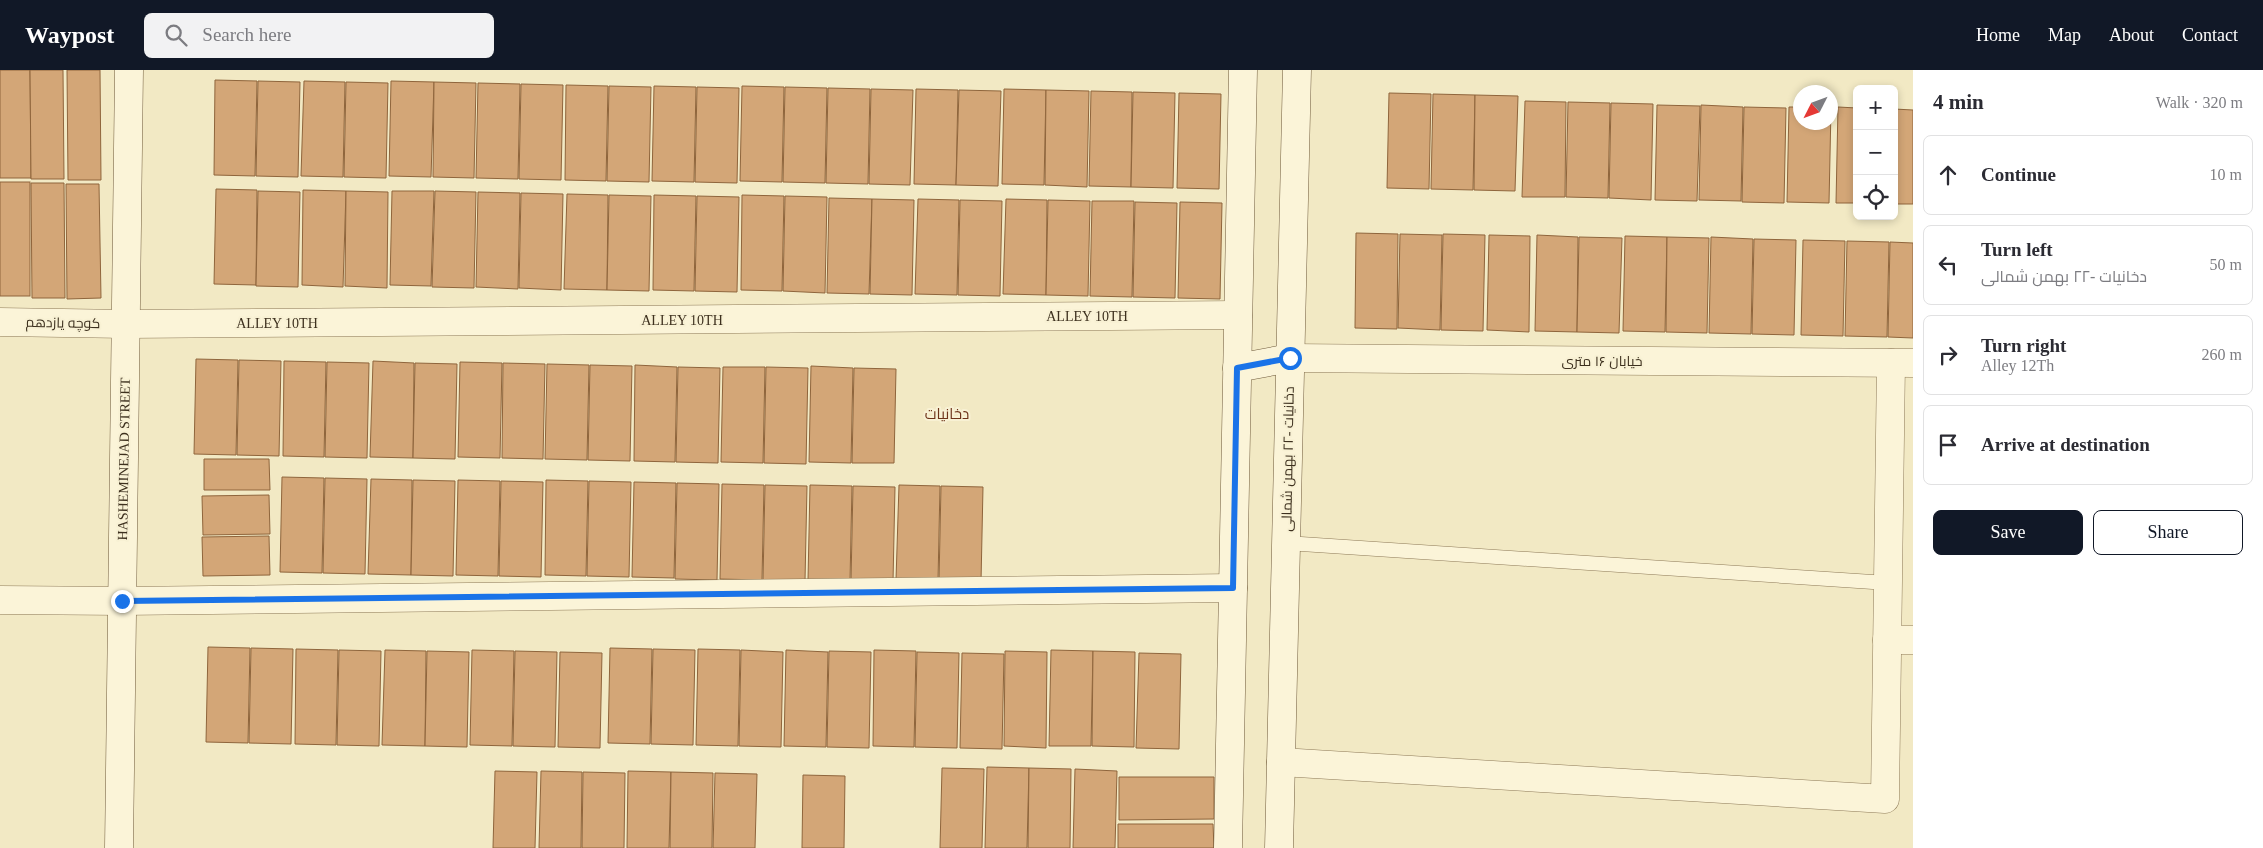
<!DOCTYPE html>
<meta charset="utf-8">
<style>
body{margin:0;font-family:"Times New Roman",Cairo,serif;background:#f2f2f3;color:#2b2b33}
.controls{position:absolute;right:15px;top:15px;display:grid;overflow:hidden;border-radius:8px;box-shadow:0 2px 8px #0003}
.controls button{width:45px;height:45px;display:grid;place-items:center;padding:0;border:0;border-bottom:1px solid #e1e1e2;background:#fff;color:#2b2b33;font:25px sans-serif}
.compass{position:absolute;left:1793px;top:15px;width:45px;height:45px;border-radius:50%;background:#fff;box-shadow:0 2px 8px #0003;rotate:228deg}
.stop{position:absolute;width:15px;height:15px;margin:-11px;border:4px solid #1a73e8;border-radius:50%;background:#fff}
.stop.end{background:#1a73e8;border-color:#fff;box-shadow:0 1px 5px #0008}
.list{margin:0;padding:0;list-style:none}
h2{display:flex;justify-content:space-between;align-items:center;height:65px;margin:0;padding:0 20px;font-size:21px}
h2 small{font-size:16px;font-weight:400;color:#7c7c81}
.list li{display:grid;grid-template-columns:32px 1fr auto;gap:15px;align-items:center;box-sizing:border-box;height:80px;margin:0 10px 10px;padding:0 10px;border:1px solid #e1e1e2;border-radius:8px}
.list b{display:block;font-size:19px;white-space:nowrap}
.list p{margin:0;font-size:16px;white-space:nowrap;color:#7c7c81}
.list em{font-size:16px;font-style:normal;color:#7c7c81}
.actions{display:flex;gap:10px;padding:15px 20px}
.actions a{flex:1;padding:11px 0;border:1px solid #111827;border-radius:8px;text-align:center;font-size:18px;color:#111827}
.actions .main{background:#111827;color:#fff}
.icon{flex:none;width:28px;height:28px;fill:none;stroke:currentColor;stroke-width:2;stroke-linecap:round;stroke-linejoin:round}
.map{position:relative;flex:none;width:1913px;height:778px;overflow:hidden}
header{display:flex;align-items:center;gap:30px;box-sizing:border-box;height:70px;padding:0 25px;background:#111827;color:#fff}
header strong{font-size:24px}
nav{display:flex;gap:28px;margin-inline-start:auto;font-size:18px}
.search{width:350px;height:45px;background:#f2f2f3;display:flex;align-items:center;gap:12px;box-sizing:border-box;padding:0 18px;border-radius:8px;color:#7c7c81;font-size:19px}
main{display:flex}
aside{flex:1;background:#fff}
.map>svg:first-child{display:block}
</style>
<header>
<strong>Waypost</strong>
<div class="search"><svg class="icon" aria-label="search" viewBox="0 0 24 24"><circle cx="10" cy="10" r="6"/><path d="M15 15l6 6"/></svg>Search here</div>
<nav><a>Home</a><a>Map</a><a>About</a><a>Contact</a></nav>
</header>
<main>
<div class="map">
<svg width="1913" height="778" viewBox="0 0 1913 778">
<rect width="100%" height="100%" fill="#f2e9c4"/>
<g fill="#d3a677" stroke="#8f653c">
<path d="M0 0H30L31 108H0Z"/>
<path d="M30 0H63L64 109H31Z"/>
<path d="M67 0H100L101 110H68Z"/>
<path d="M215 10 257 11 255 106 214 105Z"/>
<path d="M258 11 300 12 298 107 256 106Z"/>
<path d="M304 11 345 12 343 107 301 106Z"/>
<path d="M391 11 434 12 431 107 389 106Z"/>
<path d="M346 12 388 13 386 108 344 107Z"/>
<path d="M434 12 476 13 474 108 433 107Z"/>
<path d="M478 13 520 14 518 109 476 108Z"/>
<path d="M521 14 563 15 561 110 519 109Z"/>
<path d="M566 15 608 16 606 111 565 110Z"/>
<path d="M609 16 651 17 649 112 607 111Z"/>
<path d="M654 16 696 17 694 112 652 111Z"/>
<path d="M742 16 784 17 782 112 740 111Z"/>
<path d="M697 17 739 18 737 113 695 112Z"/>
<path d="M785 17 827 18 825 113 783 112Z"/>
<path d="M828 18 870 19 868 114 826 113Z"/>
<path d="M871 19 913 20 910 115 869 114Z"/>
<path d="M916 19 958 20 956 115 914 114Z"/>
<path d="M1004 19 1046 20 1044 115 1002 114Z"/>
<path d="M959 20 1001 21 998 116 956 115Z"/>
<path d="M1046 20 1089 21 1087 117 1045 115Z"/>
<path d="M1091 21 1132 22 1131 117 1089 116Z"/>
<path d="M1133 22 1175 23 1173 118 1131 117Z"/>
<path d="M1179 23 1221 24 1219 119 1177 118Z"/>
<path d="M1389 23 1431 24 1429 119 1387 118Z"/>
<path d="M1433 24 1475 25 1473 120 1431 119Z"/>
<path d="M1475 25 1518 26 1515 121 1474 120Z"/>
<path d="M1525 31 1566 32 1565 127H1522Z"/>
<path d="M1568 32 1610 33 1608 128 1566 127Z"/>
<path d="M1611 33 1653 34 1651 130 1609 128Z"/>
<path d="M1657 35 1700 36 1697 131 1655 130Z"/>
<path d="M1701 35 1743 37 1741 131 1699 130Z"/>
<path d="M1744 37 1786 38 1784 133 1742 132Z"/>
<path d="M1789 37H1800V52H1830L1831 38 1829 133 1787 132Z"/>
<path d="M1838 37 1857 38V133H1836Z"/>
<path d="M1894 39 1913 40V134H1894Z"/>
<rect x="0" y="112" width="30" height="114"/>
<path d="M31 113H64L65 228H32Z"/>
<path d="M66 114H99L101 228 67 229Z"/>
<path d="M216 119 257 120 256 215 214 214Z"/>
<path d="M303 120 346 121 343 217 302 215Z"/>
<path d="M258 121 300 122 298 217 256 216Z"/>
<path d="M346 121 388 122 387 218 345 216Z"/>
<path d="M392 121H434L431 216 390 215Z"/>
<path d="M435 121 476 122 474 218 432 217Z"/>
<path d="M478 122 520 123 518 219 476 217Z"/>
<path d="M521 123 563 124 561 220 519 218Z"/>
<path d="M567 124 608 125 607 220 564 219Z"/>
<path d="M609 125 651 126 649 221 607 220Z"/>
<path d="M654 125 696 126 694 221 653 220Z"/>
<path d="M742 125 784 126 782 221 741 220Z"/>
<path d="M697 126 739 127 737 222 695 221Z"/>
<path d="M785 126 827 127 825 223 783 221Z"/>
<path d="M829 128 872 129 869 224 827 223Z"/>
<path d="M872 129 914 130 912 225 870 224Z"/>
<path d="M918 129 959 130 957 225 915 224Z"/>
<path d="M1006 129 1047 130 1046 225 1003 224Z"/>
<path d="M960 130 1002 131 1000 226 958 225Z"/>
<path d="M1048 130 1090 131 1088 226 1046 225Z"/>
<path d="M1092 131H1134L1132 227 1090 226Z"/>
<path d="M1135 132 1177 133 1175 228 1133 227Z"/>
<path d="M1180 132 1222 133 1220 229 1178 228Z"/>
<path d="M1356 163 1398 164 1397 259 1355 258Z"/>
<path d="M1400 164 1442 165 1440 260 1398 258Z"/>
<path d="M1443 164 1485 165 1483 261 1441 260Z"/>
<path d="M1489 165 1530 166 1529 262 1487 260Z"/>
<path d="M1537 165 1578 167 1577 262 1535 261Z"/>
<path d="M1625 166 1667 167 1665 262 1623 261Z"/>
<path d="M1579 167 1622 168 1619 263 1577 262Z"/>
<path d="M1667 167 1709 168 1707 263 1666 262Z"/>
<path d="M1711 167 1753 169 1751 264 1709 263Z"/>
<path d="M1754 169 1796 170 1794 265 1752 264Z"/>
<path d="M1803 170 1845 171 1843 266 1801 265Z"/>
<path d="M1847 171 1889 172 1887 267 1845 266Z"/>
<path d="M1890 172 1913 173V268L1888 267Z"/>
<path d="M196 289 238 290 236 385 194 384Z"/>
<path d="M239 290 281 291 279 386 237 385Z"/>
<path d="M284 291 326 292 324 387 283 386Z"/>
<path d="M373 291 414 293 413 388 370 387Z"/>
<path d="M327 292 369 293 367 388 325 387Z"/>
<path d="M460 292 502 293 500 388 458 387Z"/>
<path d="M415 293 457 294 455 389 413 388Z"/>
<path d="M503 293 545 294 543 389 502 388Z"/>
<path d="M547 294 589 295 587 390 545 389Z"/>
<path d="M590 295 632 296 630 391 588 390Z"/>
<path d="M635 295 677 297 675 392 634 391Z"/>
<path d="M811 296 853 298 851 393 809 392Z"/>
<path d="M678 297 720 298 718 393 676 392Z"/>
<path d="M723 297H765L763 393 721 392Z"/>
<path d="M766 297 808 298 806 394 764 393Z"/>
<path d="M854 298 896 299 894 393H852Z"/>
<path d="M204 389H269L270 420H204Z"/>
<path d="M282 407 324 408 322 503 280 502Z"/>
<path d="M325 408 367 409 365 504 323 503Z"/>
<path d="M371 409 412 410 411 505 368 504Z"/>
<path d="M413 410 455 411 453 506 411 505Z"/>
<path d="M458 410 500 411 498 506 456 505Z"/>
<path d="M546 410 588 411 586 506 545 505Z"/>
<path d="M501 411 543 412 541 507 499 506Z"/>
<path d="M589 411 631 412 629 507 587 506Z"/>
<path d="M634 412 676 413 674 508 632 507Z"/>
<path d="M677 413 719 414 717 510 675 509Z"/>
<path d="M722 414 764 415 762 510 720 509Z"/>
<path d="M765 415 807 416 805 511 763 510Z"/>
<path d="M810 415 852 416 850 511 808 510Z"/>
<path d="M899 415 940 416 938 511 896 510Z"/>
<path d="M853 416 895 417 893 512 851 511Z"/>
<path d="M941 416 983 417 981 512 939 511Z"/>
<path d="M269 425 270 464 203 465 202 426Z"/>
<path d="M269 466 270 505 203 506 202 467Z"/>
<path d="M208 577 250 578 248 673 206 672Z"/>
<path d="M251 578 293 579 291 674 249 673Z"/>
<path d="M610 578 652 579 650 674 608 673Z"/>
<path d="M296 579 338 580 336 675 295 674Z"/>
<path d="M653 579 695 580 693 675 651 674Z"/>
<path d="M698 579 740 580 738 676 696 675Z"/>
<path d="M339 580 381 581 379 676 337 675Z"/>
<path d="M385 580 426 581 425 676 382 675Z"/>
<path d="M472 580 514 581 512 676 470 675Z"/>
<path d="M741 580 783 582 781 677 739 676Z"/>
<path d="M786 580 828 582 826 677 784 676Z"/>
<path d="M874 580 916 581 914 677 873 676Z"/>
<path d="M1051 580 1093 581 1091 676H1049Z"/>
<path d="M427 581 469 582 467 677 425 676Z"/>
<path d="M515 581 557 582 555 677 513 676Z"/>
<path d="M829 581 871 582 869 678 827 677Z"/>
<path d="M1005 581 1047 582 1046 678 1004 676Z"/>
<path d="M1093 581 1135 582 1134 677 1092 676Z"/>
<path d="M560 582 602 583 600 678 558 677Z"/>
<path d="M917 582 959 583 957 678 915 677Z"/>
<path d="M962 583 1004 584 1002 679 960 678Z"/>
<path d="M1139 583 1181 584 1179 679 1136 678Z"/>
<path d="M987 697 1029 698 1027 778H985Z"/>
<path d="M942 698 984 699 982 778H940Z"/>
<path d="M1029 698 1071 699 1070 778H1028Z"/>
<path d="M1075 699 1117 701 1115 778H1073Z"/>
<path d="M495 701 537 702 535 778H493Z"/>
<path d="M541 701 582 702 581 778H539Z"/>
<path d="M628 701 671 702 669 778H627Z"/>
<path d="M583 702 625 703 624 778H582Z"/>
<path d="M671 702 713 703 712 778H670Z"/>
<path d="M715 703 757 704 755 778H713Z"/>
<path d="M803 705 845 706 844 778H802Z"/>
<path d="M1119 707H1214V749L1119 750Z"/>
<path d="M1118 754H1213L1214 778H1118Z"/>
</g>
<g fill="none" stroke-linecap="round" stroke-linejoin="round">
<defs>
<path id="lane" d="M1286 473 1888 513"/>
<g id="street">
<path d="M0 252 126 254 1238 245"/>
<path d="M1290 288 1913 293"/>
<path d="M0 530 122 531 1233 518"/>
<path d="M1887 570H1913"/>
<path d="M1281 692 1885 729 1891 293"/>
</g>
<g id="secondary">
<path d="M1237 298 1290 288"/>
<path d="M119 778 129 0"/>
<path d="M1228 778 1243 0"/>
<path d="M1279 778 1297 0"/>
</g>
</defs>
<use href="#lane" stroke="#8e7a58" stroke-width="15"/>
<use href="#street" stroke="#8e7a58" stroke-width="29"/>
<use href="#secondary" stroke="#705b3c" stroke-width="29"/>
<use href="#lane" stroke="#fbf4d8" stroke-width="14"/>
<use href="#street" stroke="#fbf4d8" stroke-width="28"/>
<use href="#secondary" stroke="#fbf4d8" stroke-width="28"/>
</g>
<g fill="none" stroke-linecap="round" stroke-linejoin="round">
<path stroke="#1a73e8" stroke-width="6" d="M122 531 1233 518 1237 298 1290 288"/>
</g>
<g text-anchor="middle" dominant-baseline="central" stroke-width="4" stroke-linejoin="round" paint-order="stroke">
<g font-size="14" fill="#3d301e" stroke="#f8f1d4">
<text x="1087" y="246">ALLEY 10TH</text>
<text x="682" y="250">ALLEY 10TH</text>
<text transform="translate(63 253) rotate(1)">کوچه یازدهم</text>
<text x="277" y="253">ALLEY 10TH</text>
<text x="1602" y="291">خیابان ۱۶ متری</text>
<text transform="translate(124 389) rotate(-89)">HASHEMINEJAD STREET</text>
<text transform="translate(1288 389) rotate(-89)">دخانیات -۲۲ بهمن شمالی</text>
</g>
<g font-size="15" fill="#6d3319" stroke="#f8f1d4">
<text x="947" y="344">دخانیات</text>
</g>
</g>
</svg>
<div class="controls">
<button>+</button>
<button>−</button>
<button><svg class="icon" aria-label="locate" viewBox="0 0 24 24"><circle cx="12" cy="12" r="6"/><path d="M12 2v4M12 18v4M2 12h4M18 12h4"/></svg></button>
</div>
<svg class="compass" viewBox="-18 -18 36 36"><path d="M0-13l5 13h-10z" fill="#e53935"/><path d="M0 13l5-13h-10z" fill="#7c7c81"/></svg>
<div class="stop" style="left:1290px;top:288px"></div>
<div class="stop end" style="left:122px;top:531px"></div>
</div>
<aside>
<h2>4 min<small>Walk · 320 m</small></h2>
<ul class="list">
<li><svg class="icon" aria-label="ahead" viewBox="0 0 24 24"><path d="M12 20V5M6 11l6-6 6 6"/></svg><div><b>Continue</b></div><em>10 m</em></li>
<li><svg class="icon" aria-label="left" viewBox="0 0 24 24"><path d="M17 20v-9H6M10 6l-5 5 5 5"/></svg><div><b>Turn left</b><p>دخانیات -۲۲ بهمن شمالی</p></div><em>50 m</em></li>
<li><svg class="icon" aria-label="right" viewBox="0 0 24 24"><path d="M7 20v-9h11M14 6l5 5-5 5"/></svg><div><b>Turn right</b><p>Alley 12Th</p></div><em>260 m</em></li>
<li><svg class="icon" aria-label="arrive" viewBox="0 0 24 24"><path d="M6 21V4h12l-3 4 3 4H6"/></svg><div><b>Arrive at destination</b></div></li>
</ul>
<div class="actions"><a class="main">Save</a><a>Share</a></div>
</aside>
</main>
